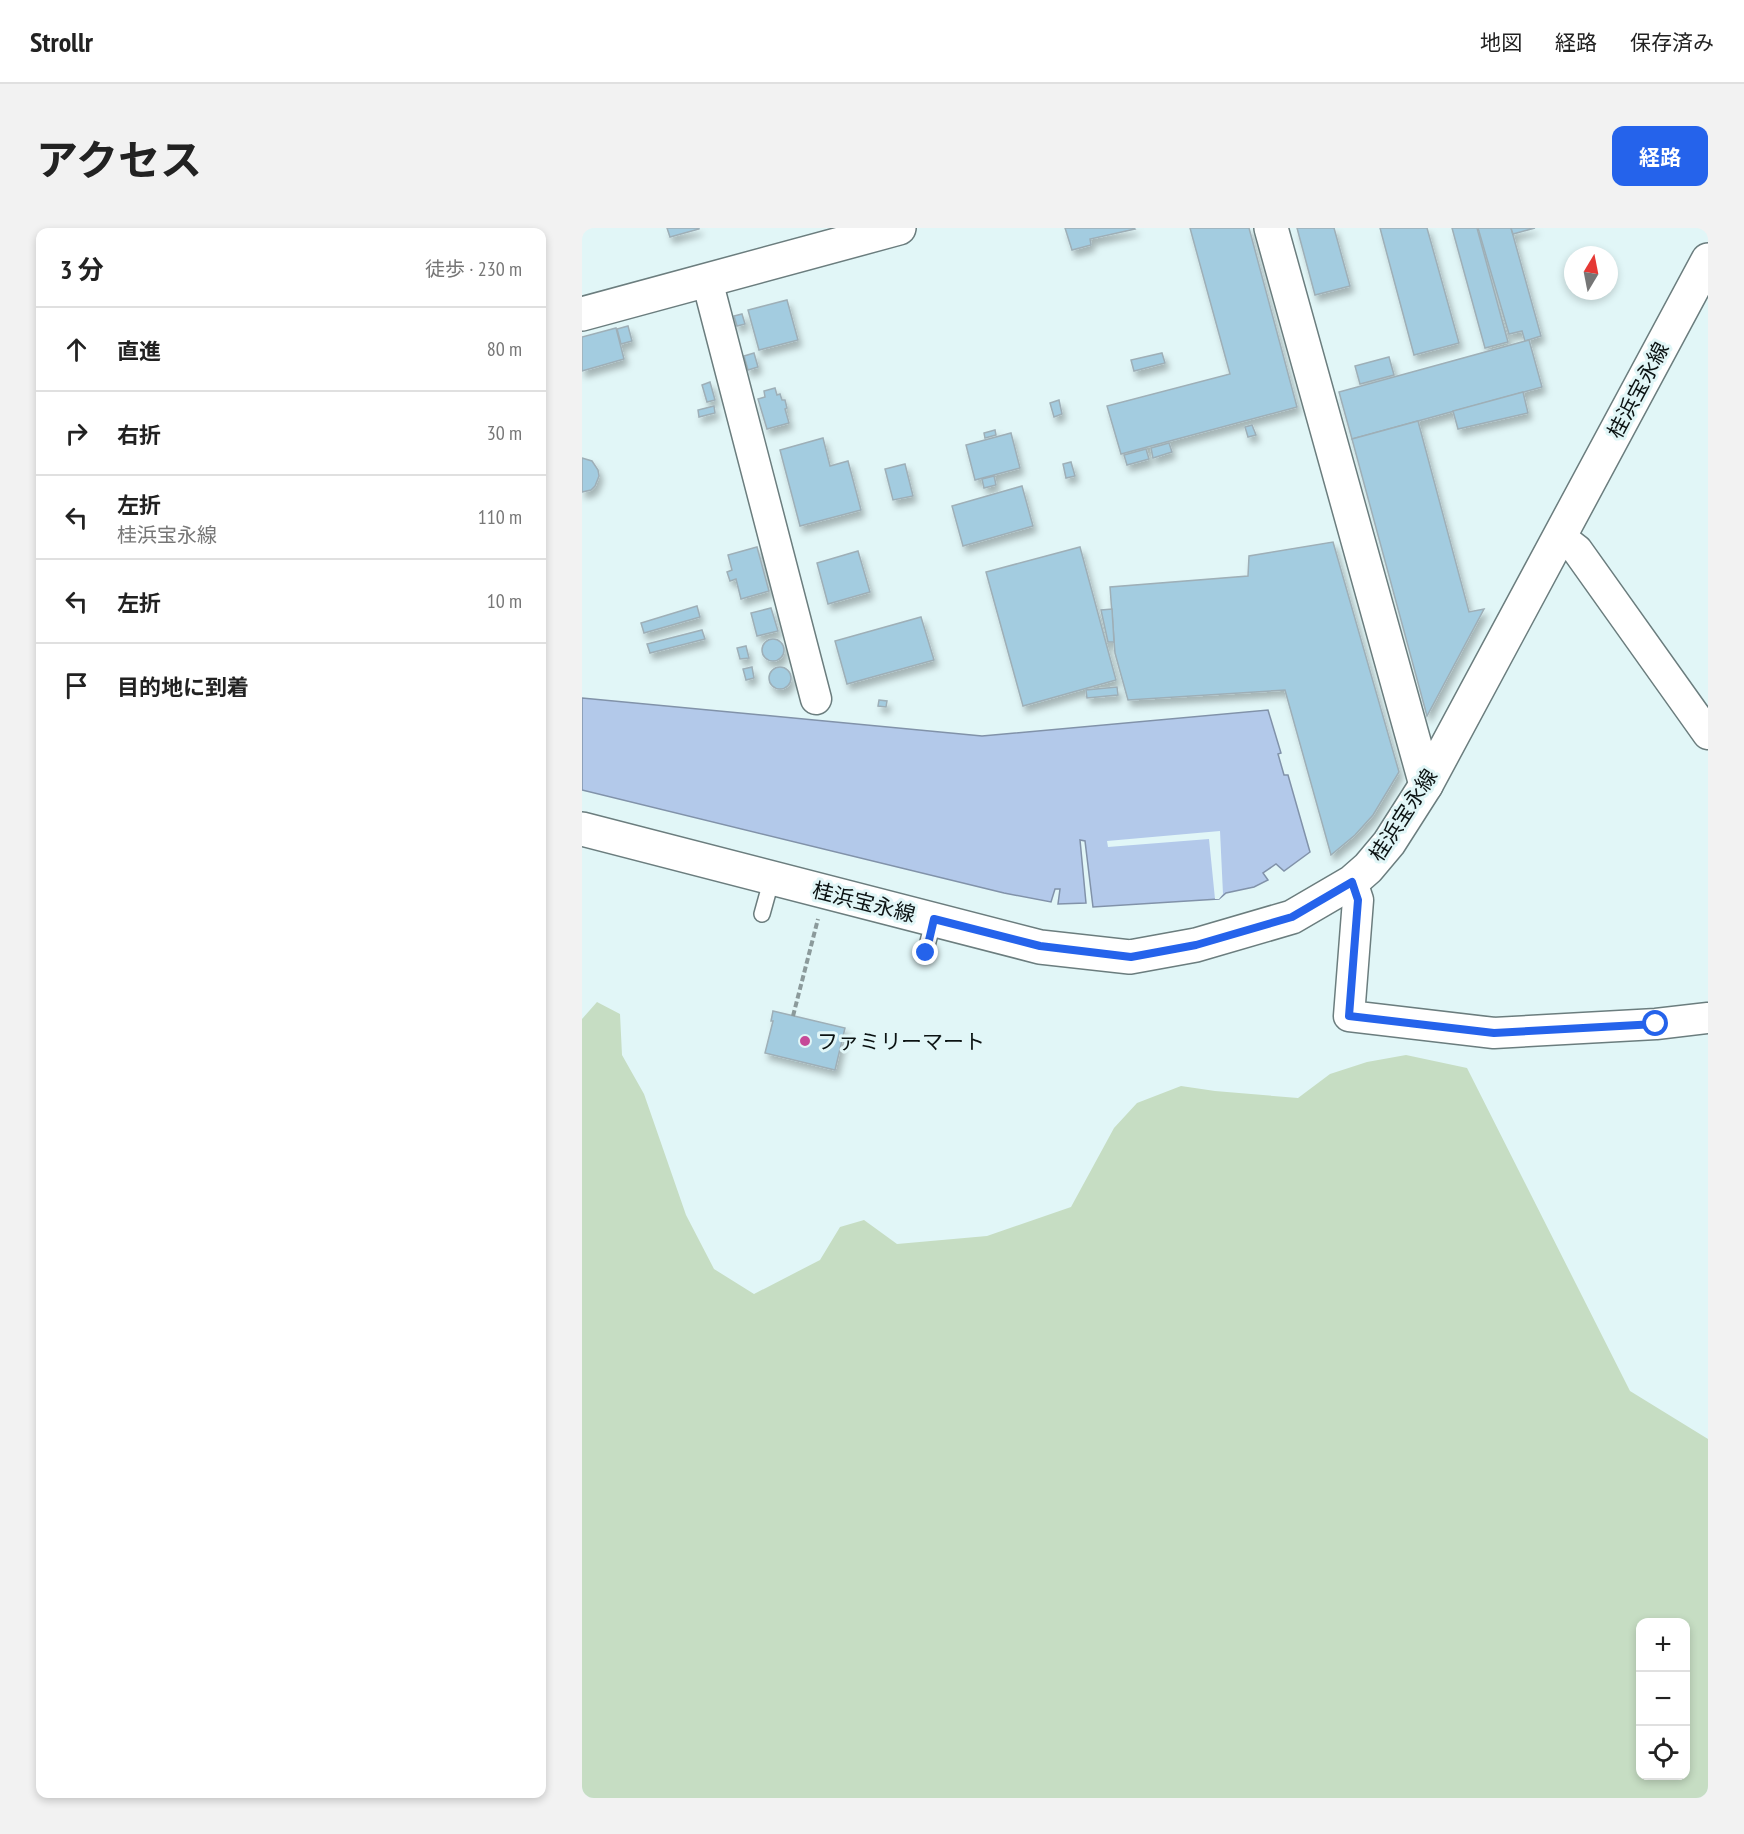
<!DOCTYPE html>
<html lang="ja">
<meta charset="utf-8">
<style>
body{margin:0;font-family:"PT Sans Narrow","Noto Sans JP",sans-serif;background:#f2f2f2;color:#222}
.controls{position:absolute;right:18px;bottom:18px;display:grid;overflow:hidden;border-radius:12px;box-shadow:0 3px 9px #0003}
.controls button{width:54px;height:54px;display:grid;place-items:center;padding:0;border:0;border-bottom:2px solid #e0e0e0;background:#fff;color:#222;font:30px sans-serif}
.compass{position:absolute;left:982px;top:18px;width:54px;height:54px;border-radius:50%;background:#fff;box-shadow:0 3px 9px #0003;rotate:10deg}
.stop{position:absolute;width:18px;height:18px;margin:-14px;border:4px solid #2563eb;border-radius:50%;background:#fff}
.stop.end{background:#2563eb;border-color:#fff;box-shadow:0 2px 6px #0008}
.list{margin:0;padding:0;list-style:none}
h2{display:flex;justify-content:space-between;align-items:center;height:78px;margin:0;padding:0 24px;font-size:26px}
h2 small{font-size:20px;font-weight:400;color:#767676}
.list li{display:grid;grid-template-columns:39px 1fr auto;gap:18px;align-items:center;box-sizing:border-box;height:84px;padding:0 24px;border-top:2px solid #e0e0e0}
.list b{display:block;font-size:22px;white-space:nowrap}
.list p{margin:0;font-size:20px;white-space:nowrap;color:#767676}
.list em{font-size:20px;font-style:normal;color:#767676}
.icon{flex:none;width:33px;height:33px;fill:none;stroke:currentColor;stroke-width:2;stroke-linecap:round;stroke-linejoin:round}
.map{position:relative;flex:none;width:1126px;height:1570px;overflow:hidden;border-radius:12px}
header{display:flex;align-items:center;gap:36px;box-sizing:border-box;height:84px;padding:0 30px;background:#fff;border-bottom:2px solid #e0e0e0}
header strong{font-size:28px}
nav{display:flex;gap:33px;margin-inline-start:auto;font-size:21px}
.intro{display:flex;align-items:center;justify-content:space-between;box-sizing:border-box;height:144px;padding:0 36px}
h1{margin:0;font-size:42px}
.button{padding:15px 27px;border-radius:12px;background:#2563eb;color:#fff;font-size:21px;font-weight:700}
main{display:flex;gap:36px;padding:0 36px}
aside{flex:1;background:#fff;border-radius:12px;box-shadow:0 3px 9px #0003}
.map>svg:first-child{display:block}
</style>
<header>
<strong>Strollr</strong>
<nav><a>地図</a><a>経路</a><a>保存済み</a></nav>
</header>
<div class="intro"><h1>アクセス</h1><a class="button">経路</a></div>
<main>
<aside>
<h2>3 分<small>徒歩 · 230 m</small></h2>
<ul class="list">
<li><svg class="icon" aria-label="ahead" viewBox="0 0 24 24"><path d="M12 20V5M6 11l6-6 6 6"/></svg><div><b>直進</b></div><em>80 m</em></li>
<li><svg class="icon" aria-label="right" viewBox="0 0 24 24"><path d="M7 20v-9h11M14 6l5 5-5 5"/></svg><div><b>右折</b></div><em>30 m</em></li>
<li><svg class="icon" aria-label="left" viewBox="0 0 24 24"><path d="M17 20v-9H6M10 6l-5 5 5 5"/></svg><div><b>左折</b><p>桂浜宝永線</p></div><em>110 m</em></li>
<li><svg class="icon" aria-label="left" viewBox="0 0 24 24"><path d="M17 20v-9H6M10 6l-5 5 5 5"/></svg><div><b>左折</b></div><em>10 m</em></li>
<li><svg class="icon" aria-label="arrive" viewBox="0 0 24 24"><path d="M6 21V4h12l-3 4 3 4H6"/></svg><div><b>目的地に到着</b></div></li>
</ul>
</aside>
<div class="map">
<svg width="1126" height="1570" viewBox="0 0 1126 1570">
<defs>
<filter id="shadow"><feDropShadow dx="3.5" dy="6" stdDeviation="3" flood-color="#0004"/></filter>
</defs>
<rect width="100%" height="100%" fill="#e1f6f7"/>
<path fill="#c6ddc3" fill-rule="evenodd" d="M15 774 38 786 40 827 62 866 104 987 132 1041 172 1066 238 1032 258 999 282 992 315 1016 405 1008 489 979 532 900 555 875 599 858 633 863 716 870 748 846 785 834 824 827 885 840 1048 1163 1126 1211V1570H0V791ZM1058 1394H1104V1548H1058Z"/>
<path fill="#b3c9ea" stroke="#8192a9" stroke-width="1.5" d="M0 470 400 508 686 482 699 525 696 526 702 547H706L728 624 702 643 694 636 681 645 686 652 672 659 644 665 637 671 511 679 503 613 498 612 504 675 476 676 478 661H473L469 674 422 665 0 562Z"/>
<path fill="#e1f6f7" d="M638 603 641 666 637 671H633L627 611 526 619 525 613Z"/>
<g fill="#a3cce0" stroke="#9eafb7" stroke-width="1.5" filter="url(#shadow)">
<path d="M85 0H117V1L88 9Z"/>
<path d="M483 0H552L553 1 508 11 509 17 490 22Z"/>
<path d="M608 0H667L715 179 539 226 525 178 648 146Z"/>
<path d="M715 0H752L768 58 733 67Z"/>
<path d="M798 0H845L877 115 832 127Z"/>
<path d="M870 0H895L926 114 903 120Z"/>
<path d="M896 0H929L959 108 943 113 940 103 927 106Z"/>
<path d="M929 0H953L931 6Z"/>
<path d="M205 72 216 112 177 122 166 82Z"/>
<path d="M160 86 163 96 155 98 152 88Z"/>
<path d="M46 98 50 113 39 116 35 101Z"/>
<path d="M34 100 42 131 0 143V109Z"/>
<path d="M947 112 960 159 770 211 757 164Z"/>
<path d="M172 125 176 139 166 142 162 128Z"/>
<path d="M580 125 583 135 552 143 549 132Z"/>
<path d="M807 129 812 147 778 156 773 138Z"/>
<path d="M128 154 133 172 125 174 120 157Z"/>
<path d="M193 160 195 167 198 166 200 172H203L205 180 203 181 207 195 185 201 176 171 183 169 182 163Z"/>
<path d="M941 164 946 185 876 201 871 183Z"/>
<path d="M477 172 480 186 472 189 468 175Z"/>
<path d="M132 178 133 185 117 189 116 182Z"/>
<path d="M836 193 887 384 902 381 845 488 770 211Z"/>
<path d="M670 197 674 207 666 209 663 199Z"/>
<path d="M413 202 414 207 403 210 402 205Z"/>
<path d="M429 205 438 240 393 252 384 217Z"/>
<path d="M241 210 248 238 266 233 279 282 218 298 198 222Z"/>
<path d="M587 215 590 224 571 230 569 220Z"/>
<path d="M564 221 567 231 545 237 542 227Z"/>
<path d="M0 230 10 233 16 242 17 248 13 258 9 262 0 264Z"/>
<path d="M489 234 493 248 484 250 481 236Z"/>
<path d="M323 236 331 268 311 272 303 241Z"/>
<path d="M412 248 414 257 402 260 400 251Z"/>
<path d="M440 258 451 298 381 318 370 278Z"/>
<path d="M751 314 817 544 791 587 773 607 749 627 703 462 546 472 533 425 528 359 666 348 667 328Z"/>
<path d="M175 319 187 363 159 371 154 351 148 353 145 344 150 342 146 327Z"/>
<path d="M498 319 534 452 441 478 404 344Z"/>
<path d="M276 323 288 364 246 376 235 335Z"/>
<path d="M115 378 118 389 62 405 59 395Z"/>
<path d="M189 380 196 403 175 408 169 385Z"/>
<path d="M530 381 532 414H526L519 382Z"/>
<path d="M339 389 352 432 265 456 253 413Z"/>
<path d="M120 402 123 411 68 425 65 416Z"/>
<circle cx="191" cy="422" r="11"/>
<path d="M164 418 167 430 158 431 155 420Z"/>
<path d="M170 439 172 450 164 452 161 441Z"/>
<circle cx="198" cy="450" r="11"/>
<path d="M535 459 536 467 505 470 504 462Z"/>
<path d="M297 472 305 473 304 479 296 478Z"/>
<path d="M191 783 263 800 253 842 183 825 191 793H189Z"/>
</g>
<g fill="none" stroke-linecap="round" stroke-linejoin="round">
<defs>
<g id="lane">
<path d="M180 686 190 650"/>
<path d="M343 725 352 691"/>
</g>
<g id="street">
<path d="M125 52 234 471"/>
<path d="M977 308 995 322 1126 506"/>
<path d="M770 654 776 672 767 788 912 805 1074 796 1126 790"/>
</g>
<g id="secondary">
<path d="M689 0 844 557"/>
<path d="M0 86 317 0"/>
</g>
<path id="primary" d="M0 601 458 719 548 729 614 717 710 689 770 654 786 640 807 615 844 557 1126 32"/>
</defs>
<use href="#lane" stroke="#6b7d7e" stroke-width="18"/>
<use href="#street" stroke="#6b7d7e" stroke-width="33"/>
<use href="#secondary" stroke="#6b7d7e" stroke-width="36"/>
<use href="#primary" stroke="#6b7d7e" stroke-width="36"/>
<path stroke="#8b9a9b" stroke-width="4" stroke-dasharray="6 3" stroke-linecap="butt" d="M211 788 236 691"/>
<use href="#lane" stroke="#fff" stroke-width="15"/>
<use href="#street" stroke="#fff" stroke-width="30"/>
<use href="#secondary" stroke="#fff" stroke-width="33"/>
<use href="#primary" stroke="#fff" stroke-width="33"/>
</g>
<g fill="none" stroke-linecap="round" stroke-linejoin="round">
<path stroke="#2563eb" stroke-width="8" d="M344 725 352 691 458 718 549 729 614 717 710 689 770 654 776 672 767 788 912 805 1074 796"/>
</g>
<circle fill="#c64998" stroke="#e1f6f7" stroke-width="2" cx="223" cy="813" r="6"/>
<g text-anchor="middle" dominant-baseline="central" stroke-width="6" stroke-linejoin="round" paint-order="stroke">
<g font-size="21" fill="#0b1212" stroke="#e1f6f7">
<text transform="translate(1056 162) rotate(-62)">桂浜宝永線</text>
<text transform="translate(821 587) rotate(-57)">桂浜宝永線</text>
<text transform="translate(282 674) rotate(14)">桂浜宝永線</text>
</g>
<g font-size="21" fill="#0b1212" stroke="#e1f6f7" text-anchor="start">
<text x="235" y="813">ファミリーマート</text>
</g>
</g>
</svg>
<div class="controls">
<button>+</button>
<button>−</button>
<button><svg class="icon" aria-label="locate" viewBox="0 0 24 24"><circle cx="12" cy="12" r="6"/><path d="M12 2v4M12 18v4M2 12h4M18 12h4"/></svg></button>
</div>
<svg class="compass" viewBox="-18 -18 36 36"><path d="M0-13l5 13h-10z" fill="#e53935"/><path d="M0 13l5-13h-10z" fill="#767676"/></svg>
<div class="stop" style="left:1074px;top:796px"></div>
<div class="stop end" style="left:344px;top:725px"></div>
</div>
</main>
